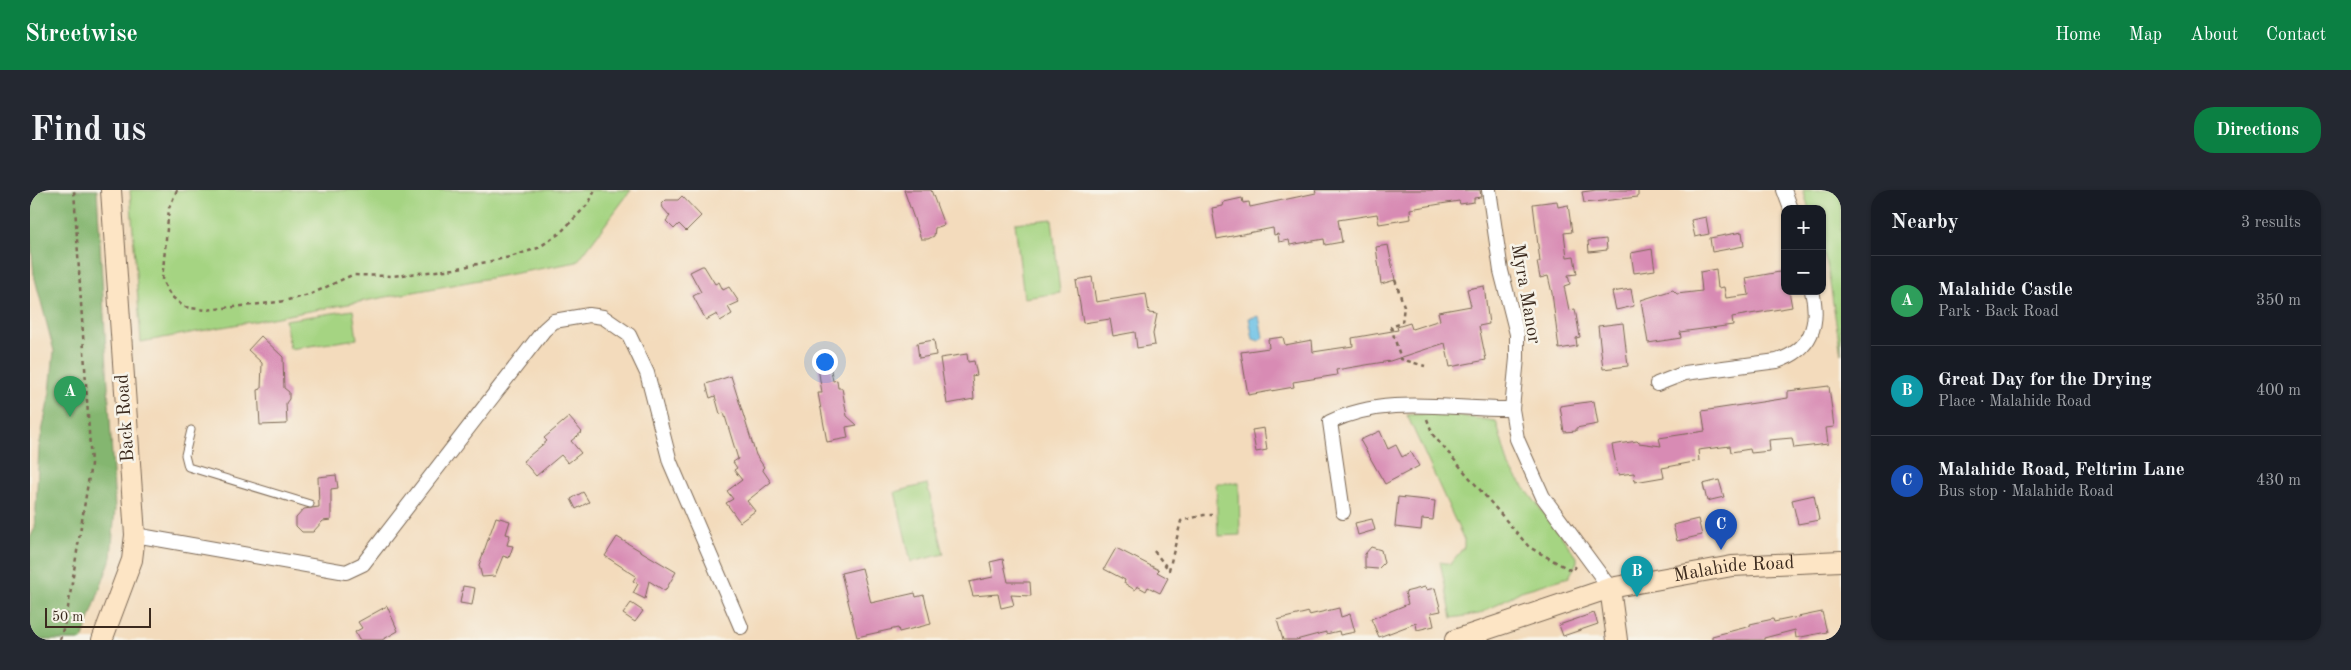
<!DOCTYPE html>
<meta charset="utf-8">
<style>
body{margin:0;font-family:"Old Standard TT",serif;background:#242831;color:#f1f3f6}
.controls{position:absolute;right:15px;top:15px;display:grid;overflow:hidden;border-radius:10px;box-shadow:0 1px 4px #0004}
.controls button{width:45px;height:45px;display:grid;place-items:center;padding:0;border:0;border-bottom:1px solid #363941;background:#171b24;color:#f1f3f6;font:25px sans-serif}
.scale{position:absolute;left:15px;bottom:12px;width:106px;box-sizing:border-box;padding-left:5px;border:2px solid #3b2a1e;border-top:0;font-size:14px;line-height:18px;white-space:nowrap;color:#3b2a1e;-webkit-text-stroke:4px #f7f3e8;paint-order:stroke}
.you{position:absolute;left:794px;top:171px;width:18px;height:18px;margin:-12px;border:4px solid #fff;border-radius:50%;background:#1a73e8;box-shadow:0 0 0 8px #1a73e833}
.badge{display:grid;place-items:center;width:32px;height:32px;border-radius:50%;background:#0b8043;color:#fff;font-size:16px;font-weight:700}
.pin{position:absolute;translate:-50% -41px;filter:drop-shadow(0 1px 2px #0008)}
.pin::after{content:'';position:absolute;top:26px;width:18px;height:15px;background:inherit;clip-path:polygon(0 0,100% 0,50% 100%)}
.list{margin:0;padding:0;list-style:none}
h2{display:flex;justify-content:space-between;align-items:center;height:65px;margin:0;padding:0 20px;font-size:21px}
h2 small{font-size:16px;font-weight:400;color:#9ea1a6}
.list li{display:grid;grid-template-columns:32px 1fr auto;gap:15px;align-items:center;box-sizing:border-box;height:90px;padding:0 20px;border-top:1px solid #363941}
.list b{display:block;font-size:19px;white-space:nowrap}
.list p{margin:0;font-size:16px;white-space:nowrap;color:#9ea1a6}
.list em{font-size:16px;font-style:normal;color:#9ea1a6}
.map{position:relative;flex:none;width:1811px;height:450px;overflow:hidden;border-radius:20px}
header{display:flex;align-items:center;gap:30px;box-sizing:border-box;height:70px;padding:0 25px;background:#0b8043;color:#fff}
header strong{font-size:24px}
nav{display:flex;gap:28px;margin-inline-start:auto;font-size:18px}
.intro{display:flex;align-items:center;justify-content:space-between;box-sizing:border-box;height:120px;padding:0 30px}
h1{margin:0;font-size:35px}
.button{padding:12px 22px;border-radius:20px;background:#0b8043;color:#fff;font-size:18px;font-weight:700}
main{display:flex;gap:30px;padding:0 30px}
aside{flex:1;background:#171b24;border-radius:20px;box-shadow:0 1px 4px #0004}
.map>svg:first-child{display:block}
</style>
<header>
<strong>Streetwise</strong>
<nav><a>Home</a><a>Map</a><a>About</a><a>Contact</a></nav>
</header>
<div class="intro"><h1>Find us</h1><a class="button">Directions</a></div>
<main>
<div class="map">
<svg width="1811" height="450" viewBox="0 0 1811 450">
<rect width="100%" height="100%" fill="#f7f3e8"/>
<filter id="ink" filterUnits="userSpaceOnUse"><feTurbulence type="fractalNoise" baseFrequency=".02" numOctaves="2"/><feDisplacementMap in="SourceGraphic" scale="10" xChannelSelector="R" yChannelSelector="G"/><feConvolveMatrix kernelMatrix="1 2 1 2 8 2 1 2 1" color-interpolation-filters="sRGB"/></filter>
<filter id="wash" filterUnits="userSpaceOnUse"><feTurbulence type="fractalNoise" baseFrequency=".0096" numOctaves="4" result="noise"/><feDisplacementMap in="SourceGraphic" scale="20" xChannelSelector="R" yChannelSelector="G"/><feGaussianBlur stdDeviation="1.12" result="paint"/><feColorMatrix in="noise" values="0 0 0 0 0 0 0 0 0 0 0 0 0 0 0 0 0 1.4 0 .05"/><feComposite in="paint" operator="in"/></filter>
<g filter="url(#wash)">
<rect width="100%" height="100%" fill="#f3dbbc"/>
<g fill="#a5d482" stroke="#707f50">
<path d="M100 0H601L547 72 111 152Z"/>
<path d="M1773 0H1811V164L1797 75 1792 60V19H1779Z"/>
<path d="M1022 29 1030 103 994 108 985 33Z"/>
<path d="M323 120 327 149 260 159 255 130Z"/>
<path d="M1408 223 1466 231 1479 277 1547 367V372L1539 387 1491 401 1449 424 1422 428 1410 372 1420 374 1434 357V350L1377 225Z"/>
<path d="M1186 293H1209L1210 345 1188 346Z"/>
<path d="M897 294 914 364 881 372 865 302Z"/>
</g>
<path fill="#84b670" stroke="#607047" d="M0 0H67L85 319 81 368 52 450H0V348L5 338 9 257 20 202 24 161 4 85 0 43Z"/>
<path fill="#68c0e6" stroke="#527582" d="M1229 126 1233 147 1229 151 1223 149 1219 128Z"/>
<g id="blocks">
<g fill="#d88bb4">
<path d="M874 0H901L914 35 905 38 904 46 898 49H891Z"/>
<path d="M1285 0H1450L1451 7 1444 8V12L1430 14 1429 11 1380 19 1381 29 1349 34 1347 24 1308 30 1312 52 1295 55 1294 49 1260 55 1259 50 1249 52 1248 44 1244 45 1243 38 1187 49 1182 18 1193 16 1194 12 1212 8 1213 13 1219 12 1220 17 1286 3Z"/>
<path d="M1566 0H1608V7L1554 13 1552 2Z"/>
<path d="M652 6 671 26 656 41 649 34 644 39 636 31 640 26 633 18 632 14 636 10H648Z"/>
<path d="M1527 11 1528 17 1538 15 1542 42 1534 43 1537 67 1544 66 1547 84 1538 85 1540 94 1534 96 1539 120 1545 119 1550 147 1546 148 1547 156 1529 159 1522 103 1518 86 1510 88 1507 72H1510L1503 14Z"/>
<path d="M1676 27 1679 44 1665 47 1661 30Z"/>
<path d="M1712 42 1714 56 1682 62 1680 48Z"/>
<path d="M1576 49 1577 60 1559 62 1558 51Z"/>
<path d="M1358 55 1365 90 1351 94 1346 57Z"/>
<path d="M1622 59 1625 80 1604 83 1601 63Z"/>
<path d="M672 76H674L685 94 689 92 693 100 699 97 709 112 698 117 702 124 690 131 687 124 676 130 663 106 671 102 660 82Z"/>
<path d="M1686 79 1688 98 1694 97 1696 108 1719 105 1716 88 1755 81V101H1759L1762 117 1702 127 1703 135 1650 142 1651 148 1618 153 1611 110 1643 100 1647 104 1672 101 1670 82Z"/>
<path d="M1062 87 1066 112 1116 104 1119 123 1127 124 1123 144 1125 155 1107 158 1105 142 1083 146 1080 129 1053 133 1046 90Z"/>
<path d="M1454 96 1459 134 1449 136 1456 170 1420 177 1415 153 1360 171 1306 180 1307 185 1263 192 1264 197 1218 205 1211 162 1239 158 1238 149 1253 147 1255 155 1282 150 1283 162 1323 156 1322 148 1368 140 1367 137 1380 133 1382 139 1410 130 1408 122 1441 116 1437 99Z"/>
<path d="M1601 99 1604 116 1586 120 1582 102Z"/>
<path d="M1593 133 1598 176 1573 179 1568 136Z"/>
<path d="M231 146 253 167 254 198 259 202V209L256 213 257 234 230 235 228 200 231 199 232 173 218 160Z"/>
<path d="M904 150 906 165 889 168 887 153Z"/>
<path d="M937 164 938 172 944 171 947 185 942 186 944 209 917 214 910 168Z"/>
<path d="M800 175 803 191 807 190 808 198H812L817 226 827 235 816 237 818 248 797 252 788 203H792L788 177Z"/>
<path d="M701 186 726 265 734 277 732 279 741 292 717 311 725 321 710 332 696 313 703 309 697 301 712 290 704 280 707 278 703 272 708 269 694 223 690 224 685 206 680 208 676 194Z"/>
<path d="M1799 196 1804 237 1796 238 1798 254 1764 258 1762 248 1739 250 1740 261 1721 263 1720 259 1701 262 1700 256 1668 260 1669 271 1632 278 1634 287 1605 292 1604 283 1588 285 1582 255 1607 251 1609 253 1631 256 1629 248 1675 241 1672 221 1758 208V201Z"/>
<path d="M1564 211 1568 234 1546 238V241L1534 242 1530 216Z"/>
<path d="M539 227 552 242 541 251 551 263 538 273 531 265 506 286 493 271 517 251 514 248Z"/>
<path d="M1234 238 1237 260 1226 262 1222 240Z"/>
<path d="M1350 241 1358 259 1366 255 1372 267 1381 262 1389 276 1355 294 1330 250Z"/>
<path d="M306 285 308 298 301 299V330L293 331 283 342H272L266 336V328L274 319 289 317 288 287Z"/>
<path d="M1689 290 1694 307 1677 311 1673 294Z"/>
<path d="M553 302 559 312 546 319 541 309Z"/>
<path d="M1784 305 1789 330 1768 334 1762 310Z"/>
<path d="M1368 307 1405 311 1403 330 1392 329 1391 340 1365 337Z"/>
<path d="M466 327 480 331 476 344 480 345 477 355 483 356 479 368 473 366 465 386 452 387 449 375Z"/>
<path d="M1342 329 1345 340 1328 345 1325 333Z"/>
<path d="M1668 329 1672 345 1647 351 1643 335Z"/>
<path d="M587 347 646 382 635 401 619 391 615 409 603 403 608 394 603 391 606 386 575 366Z"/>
<path d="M1341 357 1351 360 1354 373 1348 379 1335 378V364Z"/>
<path d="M1086 358 1129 380 1127 382 1138 388 1130 403 1118 397 1116 401 1107 396 1105 400 1094 393 1095 390 1074 379Z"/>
<path d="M973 369 978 392H1000L1001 406 981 405 984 415 971 418 968 404 943 406 939 392 963 387 960 372Z"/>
<path d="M832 378 841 413 885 403 886 407 894 405 901 434 869 442 868 438 827 447 811 383Z"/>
<path d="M433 396 445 398 442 415 430 413Z"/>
<path d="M1395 397 1396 400 1405 398 1411 421 1401 423 1404 436 1387 440 1386 433 1349 447 1341 429 1378 414 1375 402Z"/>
<path d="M601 413 613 421 605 432 593 424Z"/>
<path d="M357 416 368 441 352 450H329L325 442 332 438 328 432Z"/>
<path d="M1309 418 1311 427 1320 424 1325 442 1310 445 1309 441 1296 444V442L1266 450H1253L1247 430 1279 422V425Z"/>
<path d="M1792 422 1797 442 1766 448 1765 440 1734 448V450H1682V446L1721 436 1720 434 1743 429 1744 432Z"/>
<path d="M1564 423 1568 434 1533 446 1529 435Z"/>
</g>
</g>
</g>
<g filter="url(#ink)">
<use href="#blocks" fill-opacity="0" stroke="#7b6855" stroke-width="1"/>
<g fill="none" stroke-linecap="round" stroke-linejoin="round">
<defs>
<path id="lane" d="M161 240 155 265 158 277 280 314"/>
<g id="street">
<path d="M1459 0 1471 81 1487 144V168L1482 219 1487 249 1513 307 1580 398"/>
<path d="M1754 0 1761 19"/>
<path d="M1627 194 1655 183 1747 171C1781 160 1790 135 1782 101"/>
<path d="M1313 322 1300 232C1358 204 1421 220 1482 219"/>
<path d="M105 345 316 382 333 374 514 140 524 131 559 125 573 127 599 145 617 183 640 272 711 437"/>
</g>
<g id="secondary">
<path d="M1580 398 1587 450"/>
<path d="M72 450 102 370 105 345 81 0"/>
<path id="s1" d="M1425 450 1580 398 1702 376 1811 371"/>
</g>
</defs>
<use href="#lane" stroke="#7b6855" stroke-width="9"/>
<use href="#street" stroke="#7b6855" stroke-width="16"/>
<use href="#secondary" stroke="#7b6855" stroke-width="22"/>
<g stroke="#7b6855" stroke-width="2.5" stroke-dasharray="4 4" stroke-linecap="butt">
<path d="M147 0 139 18 132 90 140 105 154 117 176 120 249 112 279 105 322 85 363 86 424 79 480 67 508 58 530 43 559 13 565 0"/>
<path d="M1365 90 1374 116 1372 133 1361 137 1371 169 1395 176"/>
<path d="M1397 229 1403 245 1499 357 1542 381 1547 375"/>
<path d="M1124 361 1139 380 1151 331 1174 325H1182"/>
<path d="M30 450 37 424 61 274 44 0"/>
</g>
<use href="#lane" stroke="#fff" stroke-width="7"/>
<use href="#street" stroke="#fff" stroke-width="14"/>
<use href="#secondary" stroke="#fde5c5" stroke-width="20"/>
</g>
</g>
<g text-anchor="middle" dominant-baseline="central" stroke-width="5" stroke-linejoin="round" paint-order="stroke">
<g font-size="19" fill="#3b2a1e" stroke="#f7f3e8">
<text transform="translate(1495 104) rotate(80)">Myra Manor</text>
<text transform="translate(96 228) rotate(-94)">Back Road</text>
<text stroke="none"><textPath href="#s1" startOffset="289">Malahide Road</textPath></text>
</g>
</g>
</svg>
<div class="controls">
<button>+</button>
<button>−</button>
</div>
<div class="scale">50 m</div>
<div class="you"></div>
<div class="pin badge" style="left:40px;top:227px;background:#2e9e5b">A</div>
<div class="pin badge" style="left:1607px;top:407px;background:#0f9aa8">B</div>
<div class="pin badge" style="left:1691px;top:360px;background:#1a4fb4">C</div>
</div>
<aside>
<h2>Nearby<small>3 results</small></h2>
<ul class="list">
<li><span class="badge" style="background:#2e9e5b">A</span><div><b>Malahide Castle</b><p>Park · Back Road</p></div><em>350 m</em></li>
<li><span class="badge" style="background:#0f9aa8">B</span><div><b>Great Day for the Drying</b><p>Place · Malahide Road</p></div><em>400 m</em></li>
<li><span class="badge" style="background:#1a4fb4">C</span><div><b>Malahide Road, Feltrim Lane</b><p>Bus stop · Malahide Road</p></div><em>430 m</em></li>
</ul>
</aside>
</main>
